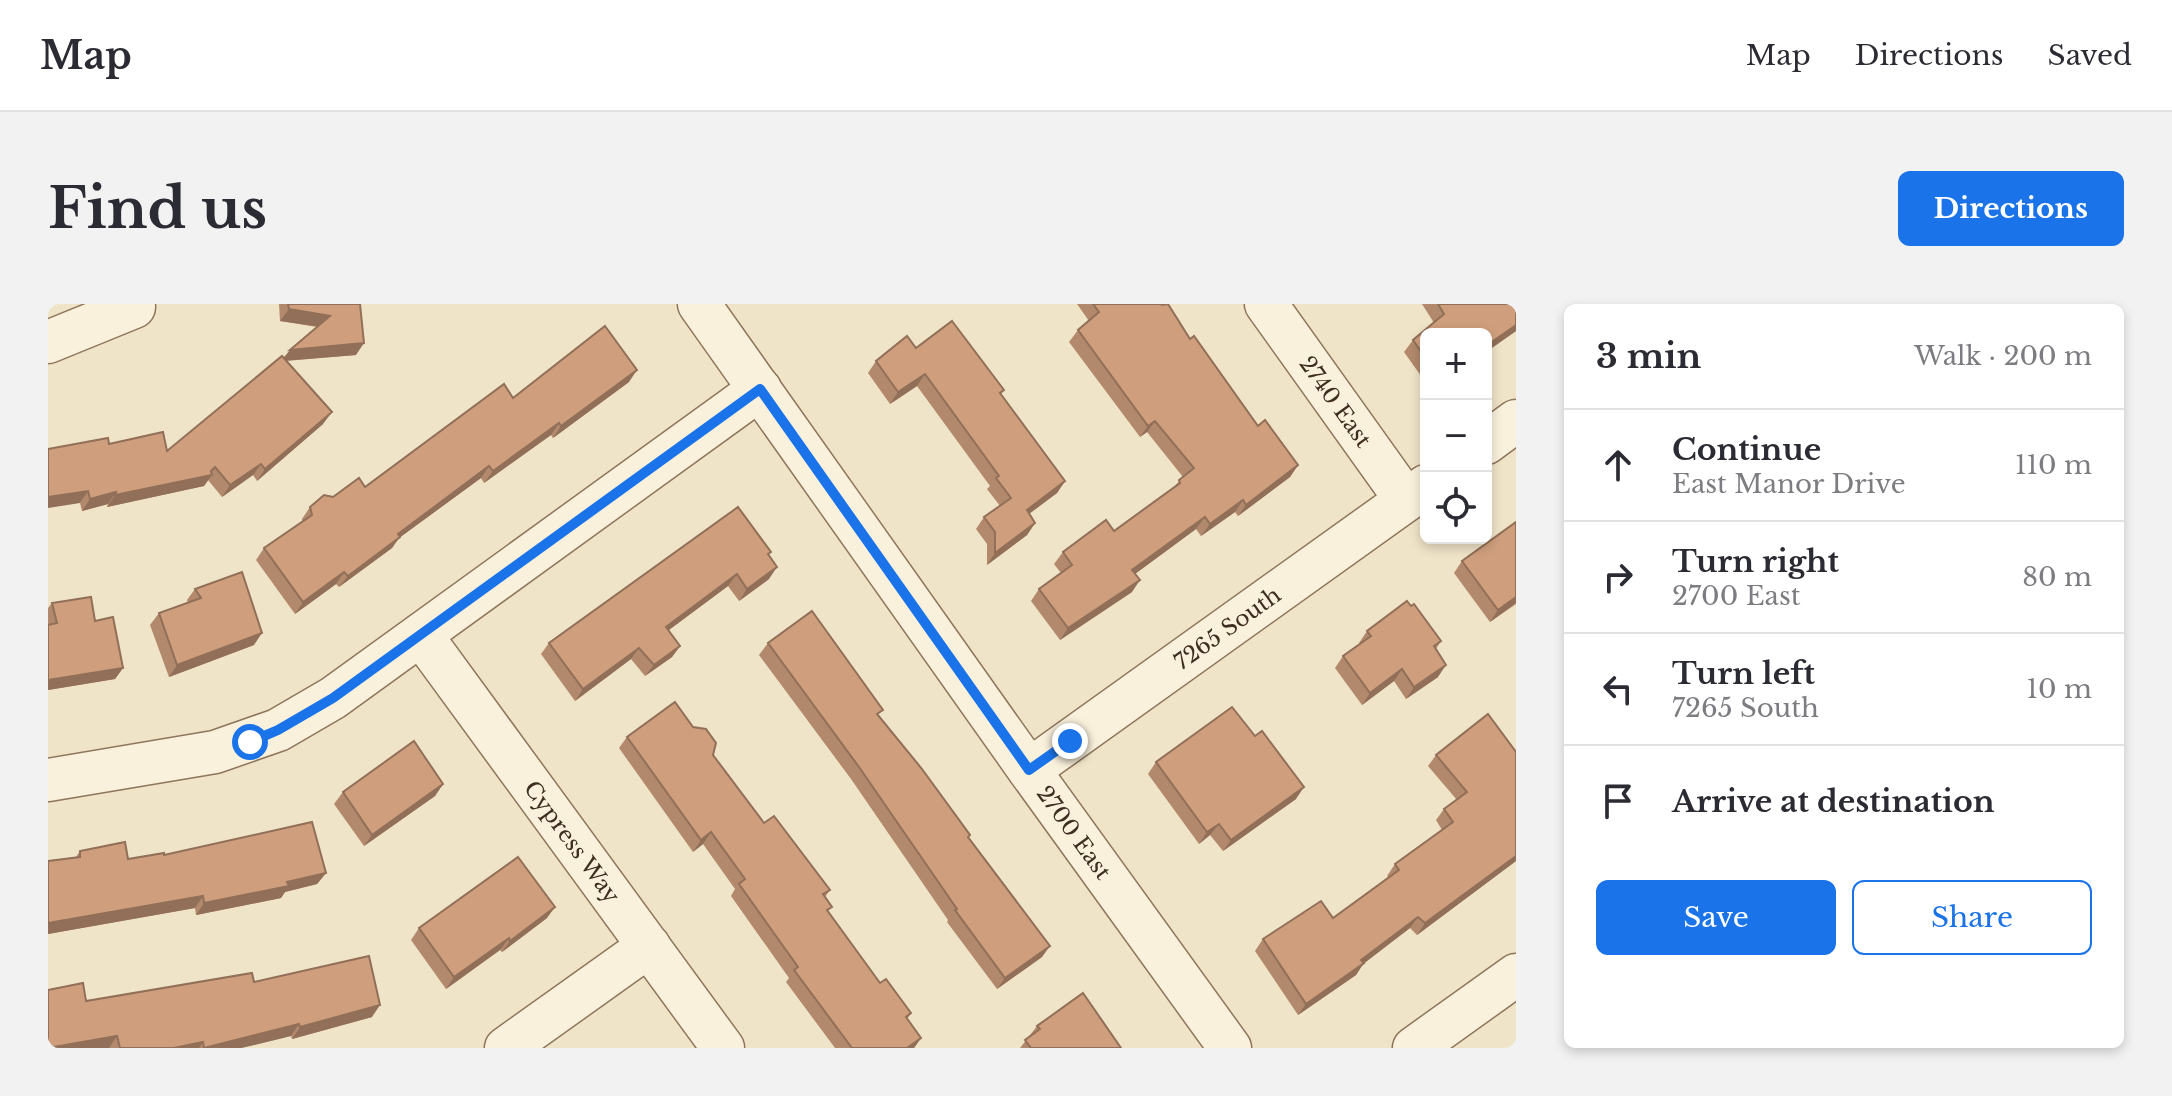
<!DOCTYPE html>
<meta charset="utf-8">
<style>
body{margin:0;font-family:"Libre Baskerville",serif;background:#f2f2f3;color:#2b2b33}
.controls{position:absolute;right:24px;top:24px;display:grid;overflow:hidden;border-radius:12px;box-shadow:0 4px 12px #0003}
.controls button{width:72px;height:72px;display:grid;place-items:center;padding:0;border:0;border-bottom:2px solid #e1e1e2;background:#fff;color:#2b2b33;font:40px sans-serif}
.stop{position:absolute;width:24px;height:24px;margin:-18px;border:6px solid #1a73e8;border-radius:50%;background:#fff}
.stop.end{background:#1a73e8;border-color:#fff;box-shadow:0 2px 8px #0008}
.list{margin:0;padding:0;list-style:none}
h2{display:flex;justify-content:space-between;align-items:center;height:104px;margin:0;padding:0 32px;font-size:34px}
h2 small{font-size:26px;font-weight:400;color:#7c7c81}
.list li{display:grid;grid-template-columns:52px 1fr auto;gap:24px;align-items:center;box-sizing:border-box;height:112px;padding:0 32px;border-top:2px solid #e1e1e2}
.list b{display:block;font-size:30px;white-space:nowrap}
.list p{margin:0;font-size:26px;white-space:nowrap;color:#7c7c81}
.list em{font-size:26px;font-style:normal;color:#7c7c81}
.actions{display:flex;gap:16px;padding:24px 32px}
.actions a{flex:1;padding:18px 0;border:2px solid #1a73e8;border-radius:12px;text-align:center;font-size:28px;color:#1a73e8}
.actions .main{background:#1a73e8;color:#fff}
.icon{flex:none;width:44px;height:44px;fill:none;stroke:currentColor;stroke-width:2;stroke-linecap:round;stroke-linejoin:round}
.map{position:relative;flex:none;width:1468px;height:744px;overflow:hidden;border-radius:12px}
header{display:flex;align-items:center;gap:48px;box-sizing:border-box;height:112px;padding:0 40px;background:#fff;border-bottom:2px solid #e1e1e2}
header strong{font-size:38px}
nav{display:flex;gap:44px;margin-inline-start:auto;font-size:28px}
.intro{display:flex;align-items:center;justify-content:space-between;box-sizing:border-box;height:192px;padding:0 48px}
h1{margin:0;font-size:56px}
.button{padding:20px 36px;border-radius:12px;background:#1a73e8;color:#fff;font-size:28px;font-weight:700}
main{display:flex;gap:48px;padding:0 48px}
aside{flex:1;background:#fff;border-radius:12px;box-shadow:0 4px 12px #0003}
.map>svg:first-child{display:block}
</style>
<header>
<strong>Map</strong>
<nav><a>Map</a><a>Directions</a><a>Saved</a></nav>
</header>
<div class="intro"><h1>Find us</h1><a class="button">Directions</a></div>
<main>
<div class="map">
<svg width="1468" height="744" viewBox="0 0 1468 744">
<rect width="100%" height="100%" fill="#f0e4c8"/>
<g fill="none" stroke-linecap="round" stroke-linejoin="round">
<defs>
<g id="minor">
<path id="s1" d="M651 0 981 466 1182 744"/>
<path id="s2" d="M1218 0 1358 196"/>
<path d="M0 38 86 3"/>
<path d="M1438 139 1468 117"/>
<path id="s3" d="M373 331 675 744"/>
<path id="s4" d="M981 466 1378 182"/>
<path d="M0 476 167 448 230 426 285 394 712 85"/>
<path d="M458 744 601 642"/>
<path d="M1366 744 1468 671"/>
</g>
</defs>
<use href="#minor" stroke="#8d765c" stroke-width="45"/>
<use href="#minor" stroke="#faf1dc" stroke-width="42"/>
</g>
<g fill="#b2896c">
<path d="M231 0H312L308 51 238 57 275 120 209 177 205 171 174 193 160 176 156 182 59 203 60 200 34 207 32 199 61 140 119 147 235 54 269 23 232 17Z"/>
<path d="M1029 0H1113L1142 35 1210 122 1250 161 1242 173 1190 212 1187 208 1153 232 1148 225 1087 270 1084 288 1012 336 983 297 991 285 1013 269 1006 260 1015 248 1066 227 1125 184 1135 173 1099 128 1092 133 1021 38 1030 26 1041 17Z"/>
<path d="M1374 0H1468V27L1438 48 1378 30V79L1356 48 1365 36 1386 19Z"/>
<path d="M868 44 956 86 953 90 1017 177 1009 189 981 210 987 219 979 231 939 261V240L928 225 936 213 952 202 939 185 942 182 869 82 842 100 820 69 828 57Z"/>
<path d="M581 78 505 134 503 131 436 179 433 174 351 234 344 244 291 283 288 280 247 310 208 256 216 244 254 217V215L262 203 285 193 317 183 465 94Z"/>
<path d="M1468 218V300L1442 318 1406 269 1414 257Z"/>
<path d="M723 248 720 251 721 275 691 297 680 282 621 326 632 342 624 353 597 372 583 355 527 397 493 350 501 339Z"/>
<path d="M147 285 206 341 121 373 102 321 111 309 140 299 139 296Z"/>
<path d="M4 299 47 317 75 364 67 375 0 386V304Z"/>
<path d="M1319 327 1393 337 1388 345 1390 373 1358 395 1346 377 1314 401 1287 364 1295 352 1312 340 1311 339Z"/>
<path d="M720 339 831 412 922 531 920 533 994 653 949 685 899 618 900 616 803 475 711 351Z"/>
<path d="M579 433 665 451 716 519 782 586 777 593 784 603 780 607 832 679 863 709 859 715 873 734 866 744H787L738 678 741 674 683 592 687 585 655 540 645 548 571 444Z"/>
<path d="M1468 448V557L1369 631 1362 624 1315 659 1308 671 1250 711 1207 647 1215 635 1285 614 1340 573 1339 572 1347 560 1394 526 1388 516 1396 505 1409 496 1380 462 1388 451Z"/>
<path d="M1108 458 1248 495 1175 547 1162 531 1151 540 1100 470Z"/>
<path d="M395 480 387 492 316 542 286 500 295 488Z"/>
<path d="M32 547 80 555 116 551 278 569 269 580 237 588 233 594 148 611 147 604 0 630V557L28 553Z"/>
<path d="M499 614 454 648 452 646 398 685 363 636 371 624Z"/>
<path d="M206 678 324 713 244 735 243 732 193 744H0L38 697Z"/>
<path d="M989 722 1073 744H972Z"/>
</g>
<g fill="#916f58">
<path d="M241 5 282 12 274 23 232 17Z"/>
<path d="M1468 21V27L1438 48V42Z"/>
<path d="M316 39 308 51 233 57 242 46Z"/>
<path d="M589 66 581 78 505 134 513 122Z"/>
<path d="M877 70 869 82 842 100 850 88Z"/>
<path d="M284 108 275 120 209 177 217 165Z"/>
<path d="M1107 117 1099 128 1092 133 1100 122Z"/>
<path d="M511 119 503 131 436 179 445 167Z"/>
<path d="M213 160 205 171 174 193 182 181Z"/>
<path d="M1250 161 1242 173 1190 212 1198 201Z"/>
<path d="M441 162 433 174 351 234 344 244 291 283 300 272 350 230Z"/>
<path d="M167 163 161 171H164L156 182 59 203 67 191 163 167Z"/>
<path d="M1017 177 1009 189 970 218 979 206Z"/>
<path d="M40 187 32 199 0 204V193Z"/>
<path d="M68 188 60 200 34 207 42 195Z"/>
<path d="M1195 196 1187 208 1153 232 1162 220Z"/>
<path d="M1157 213 1148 225 1076 278 1084 266Z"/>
<path d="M987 219 979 231 939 261 947 249Z"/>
<path d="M729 263 721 275 691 297 699 285Z"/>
<path d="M296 268 288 280 247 310 255 298Z"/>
<path d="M689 270 680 282 610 334 618 323Z"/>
<path d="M1092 276 1084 288 1012 336 1020 324Z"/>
<path d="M1468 293V299L1442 318 1450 306Z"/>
<path d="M214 329 206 341 121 373 129 361Z"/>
<path d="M632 342 624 353 597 372 606 361Z"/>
<path d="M591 344 583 355 527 397 535 385Z"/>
<path d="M1398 361 1390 373 1358 395 1366 383Z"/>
<path d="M75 364 67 375 0 386V376Z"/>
<path d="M1354 365 1346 377 1314 401 1322 389Z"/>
<path d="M395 480 387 492 316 542 324 531Z"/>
<path d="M1256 483 1248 495 1175 547 1183 536Z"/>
<path d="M1171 520 1162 531 1151 540 1159 528Z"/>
<path d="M663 528 655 540 645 548 653 536Z"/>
<path d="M1468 552V557L1369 631 1377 619Z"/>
<path d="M278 569 269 580 237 588 233 594 148 611 156 599Z"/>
<path d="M155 592 147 604 0 630V619Z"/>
<path d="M507 603 499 614 454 648 462 637Z"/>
<path d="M1370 613 1362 624 1314 661 1316 659 1308 671 1250 711 1258 700 1313 656Z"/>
<path d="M461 634 452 646 398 685 406 673Z"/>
<path d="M1002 642 994 653 949 685 957 674Z"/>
<path d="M332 701 324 713 244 735 252 723Z"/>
<path d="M251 720 243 732 193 744H155Z"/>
<path d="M69 732 61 744H4Z"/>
<path d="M873 734 866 744H859Z"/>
<path d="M155 738 151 744H126Z"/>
</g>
<g fill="#cf9f7d" stroke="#916f58" stroke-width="2">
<path d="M240 0H312L316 39 242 46 282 12 241 5Z"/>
<path d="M1045 0H1113L1114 1 1120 0 1142 35 1146 32 1210 122 1217 116 1250 161 1198 201 1195 196 1162 220 1157 213 1084 266 1092 276 1020 324 991 285 1024 261 1015 248 1058 216 1066 227 1132 179 1131 176 1146 164 1107 117 1100 122 1030 26 1051 8Z"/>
<path d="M1390 0H1468V21L1438 42V30H1378V55L1365 36 1396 10Z"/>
<path d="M904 17 956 86 952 89 1017 177 979 206 987 219 947 249V228L936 213 963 194 948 174 951 172 877 70 850 88 828 57 859 32 868 44Z"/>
<path d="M557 22 589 66 513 122 511 119 445 167 441 162 350 230 352 233 300 272 296 268 255 298 216 244 264 211 262 203 276 191 285 193 311 174 317 183 456 80 465 94Z"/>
<path d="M234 52 284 108 217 165 213 160 182 181 167 163 163 167 164 171 67 191 68 188 42 195 40 187 0 193V145L60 134 61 140 115 128 119 147Z"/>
<path d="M690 203 723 248 720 250 729 263 699 285 689 270 618 323 632 342 606 361 591 344 535 385 501 339Z"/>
<path d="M1468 218V293L1450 306 1414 257Z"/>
<path d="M194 268 214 329 129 361 111 309 153 294 147 285Z"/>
<path d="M43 293 47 317 65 313 75 364 0 376V321L9 319 4 299Z"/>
<path d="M1359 297 1363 302 1366 300 1393 337 1386 342 1398 361 1366 383 1354 365 1322 389 1295 352 1323 332 1319 327Z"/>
<path d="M764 307 835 406 829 410 874 465 922 531 920 533 1002 642 957 674 907 606 909 605 811 463 720 339Z"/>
<path d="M627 398 645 423 658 425 668 439 665 451 716 519 726 512 782 586 775 590 784 603 779 606 832 679 838 675 863 709 858 713 873 734 859 744H804L746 666 750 663 691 580 697 575 663 528 653 536 579 433Z"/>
<path d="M1184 403 1207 432 1214 427 1256 483 1183 536 1171 520 1159 528 1108 458Z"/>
<path d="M1440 410 1468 448V552L1377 619 1370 613 1313 656 1316 659 1258 700 1215 635 1273 597 1285 614 1351 566 1347 560 1405 518 1396 505 1419 488 1388 451Z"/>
<path d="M366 437 395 480 324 531 295 488Z"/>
<path d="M264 518 278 569 239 578 241 582 156 599 155 592 0 619V557L32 553V547L77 538 80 555 116 549V551Z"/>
<path d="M470 553 507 603 462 637 461 634 406 673 371 624Z"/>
<path d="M321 652 332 701 252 723 251 720 156 744 155 738 126 744H72L69 732 0 744V686L35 679 38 697 204 669 206 678Z"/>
<path d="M1035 689 1073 744H983L977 736 992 725 989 722Z"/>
</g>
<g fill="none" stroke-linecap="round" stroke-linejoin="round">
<path stroke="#1a73e8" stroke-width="10" d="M202 438 230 426 285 394 712 85 981 466 1022 437"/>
</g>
<g text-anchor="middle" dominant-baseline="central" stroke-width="8" stroke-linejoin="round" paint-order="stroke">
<g font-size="22" fill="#3d2e20" stroke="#f7eed8">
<text stroke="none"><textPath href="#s2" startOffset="120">2740 East</textPath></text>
<text stroke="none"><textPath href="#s4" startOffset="244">7265 South</textPath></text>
<text stroke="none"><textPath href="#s1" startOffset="648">2700 East</textPath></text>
<text stroke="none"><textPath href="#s3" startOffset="256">Cypress Way</textPath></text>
</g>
</g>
</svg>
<div class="controls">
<button>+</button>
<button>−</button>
<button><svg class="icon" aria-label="locate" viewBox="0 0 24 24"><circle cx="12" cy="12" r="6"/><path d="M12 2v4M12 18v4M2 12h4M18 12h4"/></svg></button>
</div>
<div class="stop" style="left:202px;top:438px"></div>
<div class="stop end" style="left:1022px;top:437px"></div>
</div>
<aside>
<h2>3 min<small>Walk · 200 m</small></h2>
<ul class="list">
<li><svg class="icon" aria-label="ahead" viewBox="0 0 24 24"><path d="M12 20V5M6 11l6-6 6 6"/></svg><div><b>Continue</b><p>East Manor Drive</p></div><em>110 m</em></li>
<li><svg class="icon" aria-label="right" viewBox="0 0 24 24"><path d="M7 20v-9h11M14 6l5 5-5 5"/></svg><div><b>Turn right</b><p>2700 East</p></div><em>80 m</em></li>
<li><svg class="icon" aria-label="left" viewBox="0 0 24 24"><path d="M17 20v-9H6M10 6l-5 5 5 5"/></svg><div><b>Turn left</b><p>7265 South</p></div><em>10 m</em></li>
<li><svg class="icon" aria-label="arrive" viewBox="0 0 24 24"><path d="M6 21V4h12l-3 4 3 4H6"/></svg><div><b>Arrive at destination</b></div></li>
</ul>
<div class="actions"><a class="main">Save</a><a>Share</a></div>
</aside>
</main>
